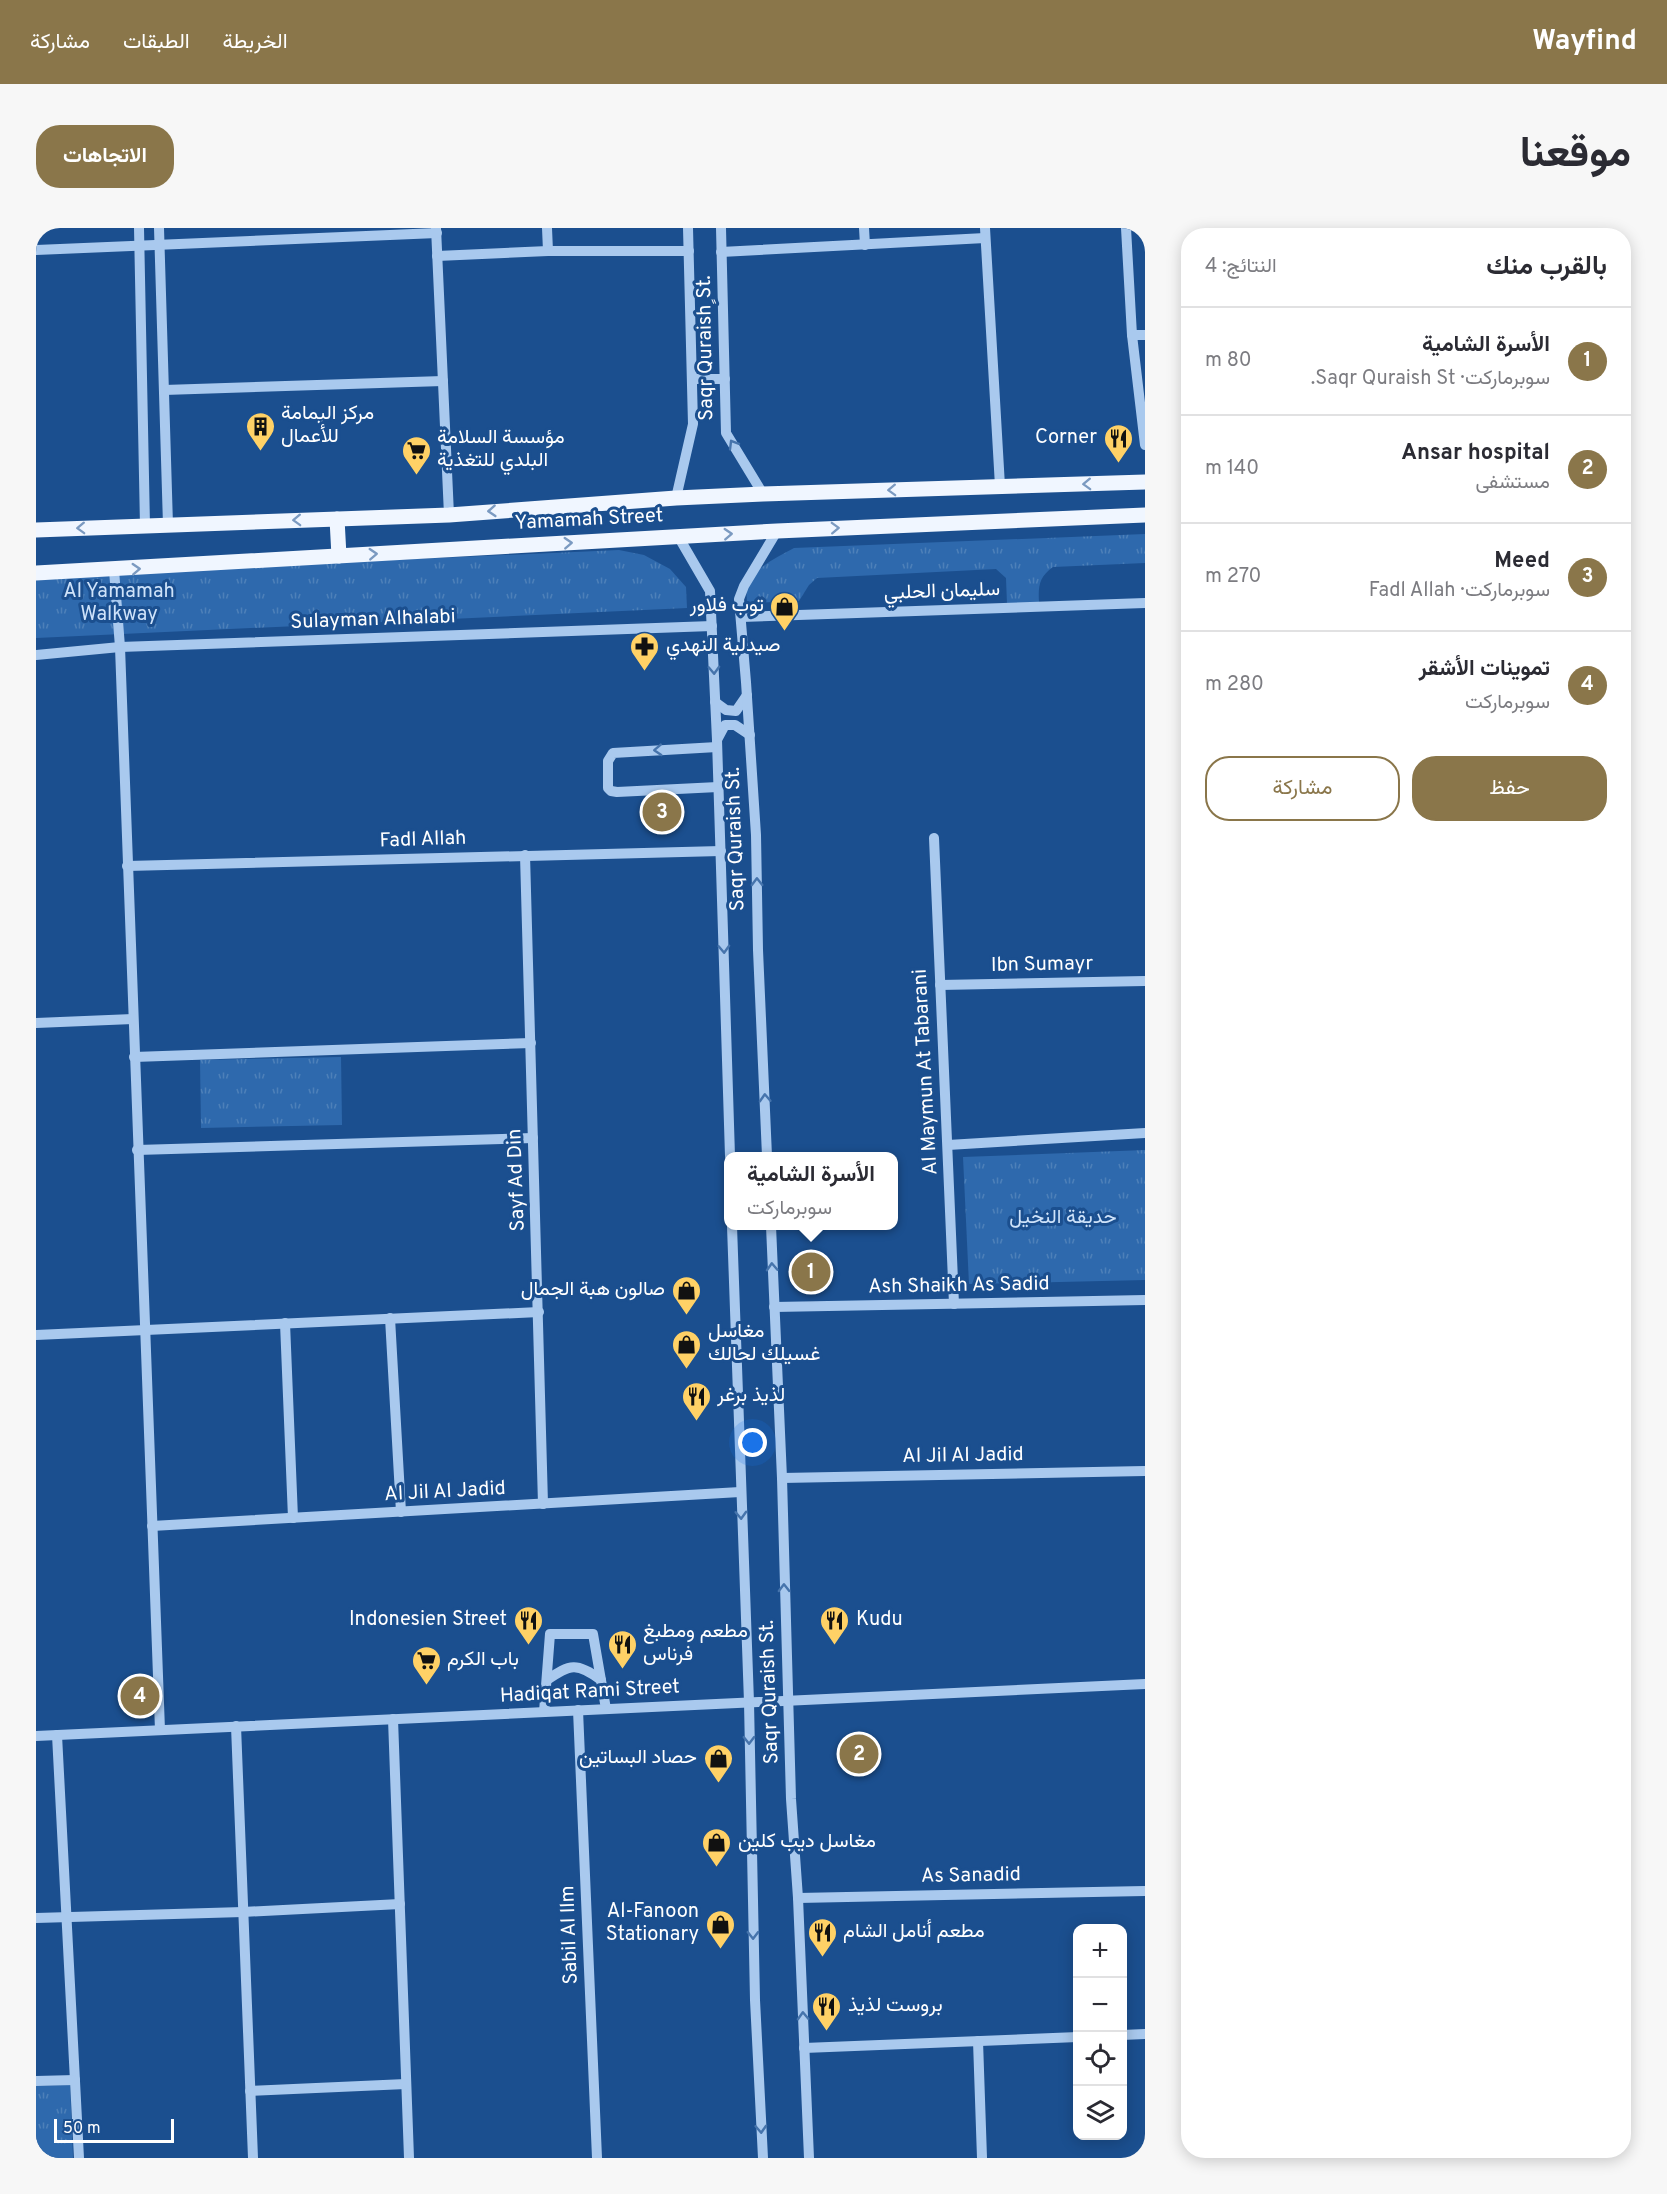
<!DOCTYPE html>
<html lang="ar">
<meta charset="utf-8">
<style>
body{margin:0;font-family:Overpass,Vazirmatn,sans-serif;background:#f7f7f7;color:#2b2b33;direction:rtl}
.controls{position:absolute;right:18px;bottom:18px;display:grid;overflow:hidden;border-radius:12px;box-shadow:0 3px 15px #0003}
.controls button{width:54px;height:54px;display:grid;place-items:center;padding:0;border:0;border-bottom:2px solid #e1e1e2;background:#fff;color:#2b2b33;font:30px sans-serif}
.scale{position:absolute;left:18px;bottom:15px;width:120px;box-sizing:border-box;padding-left:6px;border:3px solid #fff;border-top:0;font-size:16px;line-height:21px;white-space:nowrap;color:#fff;-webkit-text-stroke:4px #1b4f8f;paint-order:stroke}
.you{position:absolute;left:717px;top:1215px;width:21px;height:21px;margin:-15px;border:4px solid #fff;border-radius:50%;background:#1a73e8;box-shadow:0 0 0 9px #1a73e833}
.badge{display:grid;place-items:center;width:39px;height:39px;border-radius:50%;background:#8a764a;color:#fff;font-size:20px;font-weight:700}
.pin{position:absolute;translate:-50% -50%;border:3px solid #fff;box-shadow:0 2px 6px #0006}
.popup{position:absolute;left:688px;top:924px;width:174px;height:78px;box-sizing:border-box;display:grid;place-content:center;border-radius:12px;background:#fff;filter:drop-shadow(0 2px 4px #0005);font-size:20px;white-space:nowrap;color:#7c7c81}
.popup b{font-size:22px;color:#2b2b33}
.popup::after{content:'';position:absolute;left:50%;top:100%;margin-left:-12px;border:12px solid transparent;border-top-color:#fff}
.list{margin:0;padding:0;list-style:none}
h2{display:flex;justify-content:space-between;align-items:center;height:78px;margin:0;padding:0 24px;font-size:26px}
h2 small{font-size:20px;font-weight:400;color:#7c7c81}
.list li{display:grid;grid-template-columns:39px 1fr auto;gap:18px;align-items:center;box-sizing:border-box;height:108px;padding:0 24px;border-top:2px solid #e1e1e2}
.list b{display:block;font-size:22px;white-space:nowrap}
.list p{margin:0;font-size:20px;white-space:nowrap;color:#7c7c81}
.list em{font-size:20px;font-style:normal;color:#7c7c81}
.actions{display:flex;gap:12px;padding:18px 24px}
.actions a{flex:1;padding:14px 0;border:2px solid #8a764a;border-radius:24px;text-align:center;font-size:21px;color:#8a764a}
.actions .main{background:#8a764a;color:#fff}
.icon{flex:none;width:33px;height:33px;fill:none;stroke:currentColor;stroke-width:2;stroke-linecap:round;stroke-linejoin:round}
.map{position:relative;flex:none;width:1109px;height:1930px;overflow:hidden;direction:ltr;border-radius:24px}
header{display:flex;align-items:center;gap:36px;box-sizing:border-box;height:84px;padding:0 30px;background:#8a764a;color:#fff}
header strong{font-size:28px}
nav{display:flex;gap:33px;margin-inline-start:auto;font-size:21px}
.intro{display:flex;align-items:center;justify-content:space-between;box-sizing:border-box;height:144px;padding:0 36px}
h1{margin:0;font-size:42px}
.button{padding:15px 27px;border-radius:24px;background:#8a764a;color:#fff;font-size:21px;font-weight:700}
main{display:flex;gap:36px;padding:0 36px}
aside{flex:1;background:#fff;border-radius:24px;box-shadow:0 3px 15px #0003}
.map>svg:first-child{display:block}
</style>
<header>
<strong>Wayfind</strong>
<nav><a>الخريطة</a><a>الطبقات</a><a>مشاركة</a></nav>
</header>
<div class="intro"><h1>موقعنا</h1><a class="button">الاتجاهات</a></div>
<main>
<aside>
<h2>بالقرب منك<small>النتائج: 4</small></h2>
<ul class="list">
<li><span class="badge">1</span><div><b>الأسرة الشامية</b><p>سوبرماركت · Saqr Quraish St.</p></div><em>80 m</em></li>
<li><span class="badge">2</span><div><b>Ansar hospital</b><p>مستشفى</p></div><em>140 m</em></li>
<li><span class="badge">3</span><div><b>Meed</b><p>سوبرماركت · Fadl Allah</p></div><em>270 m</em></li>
<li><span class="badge">4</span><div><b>تموينات الأشقر</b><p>سوبرماركت</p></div><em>280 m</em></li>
</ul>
<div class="actions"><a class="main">حفظ</a><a>مشاركة</a></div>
</aside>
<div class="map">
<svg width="1109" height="1930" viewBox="0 0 1109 1930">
<defs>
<pattern id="park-tufts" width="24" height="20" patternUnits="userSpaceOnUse" patternTransform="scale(1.5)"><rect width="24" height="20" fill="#2e69ad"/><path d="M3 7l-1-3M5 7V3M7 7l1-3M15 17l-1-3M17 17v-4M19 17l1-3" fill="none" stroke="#4d80b9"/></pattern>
</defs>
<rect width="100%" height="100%" fill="#1b4f8f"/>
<g fill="url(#park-tufts)">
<path d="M1109 306V335L1017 339C1003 349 1002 358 1003 375L971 376 970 350 960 341 781 350 773 357 763 373 711 375C711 371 710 364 711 360 716 340 742 329 758 320Z"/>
<path d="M583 322 608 327 634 341 650 359 651 380 0 410V348Z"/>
<path d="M305 829 306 897 165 900 164 832Z"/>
<path d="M1109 922V1052L933 1056 927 929Z"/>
<path d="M34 1857 37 1930H0V1858Z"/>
</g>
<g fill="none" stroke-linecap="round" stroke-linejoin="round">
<g stroke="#a9c9ee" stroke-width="10">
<path d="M103 0 109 298"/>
<path d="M123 0 132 297"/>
<path d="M400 0 413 287"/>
<path d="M511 0 512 23"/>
<path d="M685 0 690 205 727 266"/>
<path d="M828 0 829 17"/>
<path d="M949 0 964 258"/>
<path d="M1090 0 1096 107 1109 217"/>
<path d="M0 22 401 5"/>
<path d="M685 24 949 10"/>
<path d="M401 28 512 23H653"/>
<path d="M1096 107H1109"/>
<path d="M658 151H689"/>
<path d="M128 162 407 153"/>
<path d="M640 270 657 196 652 0"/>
<path d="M642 308 674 363 681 512 694 928"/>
<path d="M78 342 84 419 124 1502"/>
<path d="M705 389 1109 375"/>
<path d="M0 427 84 419 676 398"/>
<path d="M679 474 690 482 700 483 711 467"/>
<path d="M681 512 689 497H699L714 507"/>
<path d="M681 519 577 525 572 533V560L575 563 581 564 682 559"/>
<path d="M898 610 918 1076"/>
<path d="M489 627 507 1276"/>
<path d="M91 638 685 623"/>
<path d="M904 757 1109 753"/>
<path d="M0 795 97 791"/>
<path d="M98 829 495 815"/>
<path d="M912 917 1109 905"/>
<path d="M101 922 497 910"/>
<path d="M731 928 722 722 720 607 710 454 703 371 708 358 741 303"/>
<path d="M696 998 713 1474 719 1772 727 1930"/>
<path d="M735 998 746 1250 755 1571 762 1670 773 1930"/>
<path d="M738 1079 1109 1072"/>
<path d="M354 1090 365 1284"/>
<path d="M249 1095 257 1290"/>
<path d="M0 1107 503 1084"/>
<path d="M746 1250 1109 1243"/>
<path d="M116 1298 704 1264"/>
<path d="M511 1452C534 1436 541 1434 565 1452"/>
<path d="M542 1482 561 1930"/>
<path d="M508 1484 514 1406H557L570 1481"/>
<path d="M357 1491 373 1930"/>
<path d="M200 1498 217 1930"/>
<path d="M21 1507 43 1930"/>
<path d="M0 1508 1109 1456"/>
<path d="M762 1670 1109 1663"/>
<path d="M0 1690 207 1684 364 1676"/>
<path d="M1086 1807 1109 1806"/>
<path d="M942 1813 946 1930"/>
<path d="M768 1820 1042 1809"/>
<path d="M0 1853 39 1852"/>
<path d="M214 1863 370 1856"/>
</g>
<g stroke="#f0f6ff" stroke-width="15">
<path d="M301 291 303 328"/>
<path d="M0 302 413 287 640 270 727 266 1109 254"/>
<path d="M0 345 741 303 1109 287"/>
</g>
</g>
<defs><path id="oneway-chevron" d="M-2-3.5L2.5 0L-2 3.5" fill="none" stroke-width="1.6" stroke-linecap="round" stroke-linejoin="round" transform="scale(1.5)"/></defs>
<g stroke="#4674ac">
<use href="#oneway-chevron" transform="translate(697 216) rotate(-121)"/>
<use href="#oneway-chevron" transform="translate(678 442) rotate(88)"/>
<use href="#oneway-chevron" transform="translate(622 522) rotate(177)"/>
<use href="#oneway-chevron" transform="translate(721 654) rotate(-91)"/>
<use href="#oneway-chevron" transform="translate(688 721) rotate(88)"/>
<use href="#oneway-chevron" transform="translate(729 870) rotate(-93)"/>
<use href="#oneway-chevron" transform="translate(736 1039) rotate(-93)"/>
<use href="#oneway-chevron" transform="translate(705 1287) rotate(88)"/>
<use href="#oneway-chevron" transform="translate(748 1360) rotate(-91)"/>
<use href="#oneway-chevron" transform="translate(713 1512) rotate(89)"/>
<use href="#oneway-chevron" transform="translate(717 1707) rotate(89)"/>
<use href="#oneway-chevron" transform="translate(767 1788) rotate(-92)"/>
<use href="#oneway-chevron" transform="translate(725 1901) rotate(87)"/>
</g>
<g stroke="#7b9ac1">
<use href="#oneway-chevron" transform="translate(1051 256) rotate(178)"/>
<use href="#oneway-chevron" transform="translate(856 262) rotate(178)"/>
<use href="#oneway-chevron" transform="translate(456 283) rotate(176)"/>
<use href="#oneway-chevron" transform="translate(261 292) rotate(178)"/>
<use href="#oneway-chevron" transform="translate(45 300) rotate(178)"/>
<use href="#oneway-chevron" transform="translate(799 300) rotate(-2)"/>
<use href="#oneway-chevron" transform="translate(692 306) rotate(-3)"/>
<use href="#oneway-chevron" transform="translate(532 315) rotate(-3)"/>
<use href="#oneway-chevron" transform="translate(337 326) rotate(-3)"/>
<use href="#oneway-chevron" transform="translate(100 341) rotate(-3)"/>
</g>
<defs>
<symbol id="building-pin" viewBox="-11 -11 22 30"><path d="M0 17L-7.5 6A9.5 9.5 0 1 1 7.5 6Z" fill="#ffd166" stroke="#1b4f8f"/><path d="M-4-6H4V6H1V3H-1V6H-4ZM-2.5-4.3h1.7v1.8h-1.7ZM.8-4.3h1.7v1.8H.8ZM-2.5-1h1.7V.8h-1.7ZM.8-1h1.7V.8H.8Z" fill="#111"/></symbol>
<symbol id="restaurant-pin" viewBox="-11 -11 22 30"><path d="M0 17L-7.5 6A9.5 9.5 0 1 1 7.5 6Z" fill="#ffd166" stroke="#1b4f8f"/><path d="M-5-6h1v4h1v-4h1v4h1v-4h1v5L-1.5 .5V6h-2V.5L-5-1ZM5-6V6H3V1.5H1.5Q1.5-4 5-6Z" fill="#111"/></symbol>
<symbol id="supermarket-pin" viewBox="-11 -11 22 30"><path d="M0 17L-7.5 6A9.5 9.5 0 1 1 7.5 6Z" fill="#ffd166" stroke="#1b4f8f"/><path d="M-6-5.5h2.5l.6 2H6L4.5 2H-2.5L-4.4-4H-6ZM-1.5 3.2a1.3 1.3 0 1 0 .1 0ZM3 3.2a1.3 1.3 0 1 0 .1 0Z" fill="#111"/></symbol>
<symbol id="shop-pin" viewBox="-11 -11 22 30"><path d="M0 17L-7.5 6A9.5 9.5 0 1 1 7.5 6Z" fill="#ffd166" stroke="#1b4f8f"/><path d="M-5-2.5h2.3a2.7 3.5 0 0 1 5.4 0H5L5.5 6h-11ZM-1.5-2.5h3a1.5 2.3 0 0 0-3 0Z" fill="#111"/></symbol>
<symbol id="pharmacy-pin" viewBox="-11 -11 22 30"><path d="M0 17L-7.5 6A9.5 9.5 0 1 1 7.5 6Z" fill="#ffd166" stroke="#1b4f8f"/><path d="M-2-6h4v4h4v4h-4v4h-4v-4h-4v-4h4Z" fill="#111"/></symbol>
</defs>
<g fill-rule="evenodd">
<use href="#building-pin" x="208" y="182" width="33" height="45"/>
<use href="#restaurant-pin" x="1066" y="194" width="33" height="45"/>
<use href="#supermarket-pin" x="364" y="206" width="33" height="45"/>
<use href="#shop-pin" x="732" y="362" width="33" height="45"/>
<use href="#pharmacy-pin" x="592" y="402" width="33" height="45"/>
<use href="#shop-pin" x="634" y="1046" width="33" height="45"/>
<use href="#shop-pin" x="634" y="1100" width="33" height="45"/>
<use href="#restaurant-pin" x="644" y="1152" width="33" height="45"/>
<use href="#restaurant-pin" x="476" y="1376" width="33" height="45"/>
<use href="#restaurant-pin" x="782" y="1376" width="33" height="45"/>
<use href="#restaurant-pin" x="570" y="1400" width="33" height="45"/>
<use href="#supermarket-pin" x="374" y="1416" width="33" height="45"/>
<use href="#shop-pin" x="666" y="1514" width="33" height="45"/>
<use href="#shop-pin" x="664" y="1598" width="33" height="45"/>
<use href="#shop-pin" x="668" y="1680" width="33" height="45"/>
<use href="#restaurant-pin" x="770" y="1688" width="33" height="45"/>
<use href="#restaurant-pin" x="774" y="1762" width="33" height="45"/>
</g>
<g text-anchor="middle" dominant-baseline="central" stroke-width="6" stroke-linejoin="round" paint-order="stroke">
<g font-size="20" fill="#fff" stroke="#1b4f8f">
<text transform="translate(670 120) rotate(-91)">Saqr Quraish ٍSt.</text>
<text transform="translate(553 292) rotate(-3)">Yamamah Street</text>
<text transform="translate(906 364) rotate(-2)">سليمان الحلبي</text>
<text transform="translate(337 392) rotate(-2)">Sulayman Alhalabi</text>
<text transform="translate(700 611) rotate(-92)">Saqr Quraish St.</text>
<text transform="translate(387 612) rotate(-2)">Fadl Allah</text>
<text transform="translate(1006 737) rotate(-1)">Ibn Sumayr</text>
<text transform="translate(890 844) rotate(-93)">Al Maymun At Tabarani</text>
<text transform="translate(481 952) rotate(-92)">Sayf Ad Din</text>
<text transform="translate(923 1058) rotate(-1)">Ash Shaikh As Sadid</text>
<text transform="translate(927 1228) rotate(-1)">Al Jil Al Jadid</text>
<text transform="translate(409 1264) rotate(-3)">Al Jil Al Jadid</text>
<text transform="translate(554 1464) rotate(-3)">Hadiqat Rami Street</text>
<text transform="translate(734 1464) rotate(-92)">Saqr Quraish St.</text>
<text transform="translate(935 1648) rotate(-1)">As Sanadid</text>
<text transform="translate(534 1707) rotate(-92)">Sabil Al llm</text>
</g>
<g font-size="20" fill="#fff" stroke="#1b4f8f" text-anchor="start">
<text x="245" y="186">مركز اليمامة<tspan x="245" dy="23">للأعمال</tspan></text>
<text x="401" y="210">مؤسسة السلامة<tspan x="401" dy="23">البلدي للتغذية</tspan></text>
<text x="1061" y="210" text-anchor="end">Corner</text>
<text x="728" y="378" text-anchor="end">توب فلاور</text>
<text x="630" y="418">صيدلية النهدي</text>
<text x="629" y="1062" text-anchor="end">صالون هبة الجمال</text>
<text x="672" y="1104">مغاسل<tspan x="672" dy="23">غسيلك لحالك</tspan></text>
<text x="681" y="1168">لذيذ برغر</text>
<text x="471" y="1392" text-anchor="end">Indonesien Street</text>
<text x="820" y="1392">Kudu</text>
<text x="607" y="1404">مطعم ومطبغ<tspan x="607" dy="23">فرناس</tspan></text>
<text x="411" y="1432">باب الكرم</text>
<text x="661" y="1530" text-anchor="end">حصاد البساتين</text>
<text x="702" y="1614">مغاسل ديب كلين</text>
<text x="663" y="1684" text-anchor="end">Al-Fanoon<tspan x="663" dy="23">Stationary</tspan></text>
<text x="807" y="1704">مطعم أنامل الشام</text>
<text x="812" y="1778">بروست لذيذ</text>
</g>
<g font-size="20" fill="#cfe3fa" stroke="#1b4f8f">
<text x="83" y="364">Al Yamamah<tspan x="83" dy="23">Walkway</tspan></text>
<text x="1027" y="990">حديقة النخيل</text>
</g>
</g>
</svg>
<div class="controls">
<button>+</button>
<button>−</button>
<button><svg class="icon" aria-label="locate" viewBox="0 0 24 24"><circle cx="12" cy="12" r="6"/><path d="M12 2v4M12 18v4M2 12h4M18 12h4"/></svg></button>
<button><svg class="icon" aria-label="layers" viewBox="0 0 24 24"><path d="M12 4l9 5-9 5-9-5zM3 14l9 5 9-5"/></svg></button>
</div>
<div class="scale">50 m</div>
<div class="you"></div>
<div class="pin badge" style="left:775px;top:1044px">1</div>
<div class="popup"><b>الأسرة الشامية</b>سوبرماركت</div>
<div class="pin badge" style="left:823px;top:1526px">2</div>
<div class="pin badge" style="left:626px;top:584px">3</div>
<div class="pin badge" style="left:104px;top:1468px">4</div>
</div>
</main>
